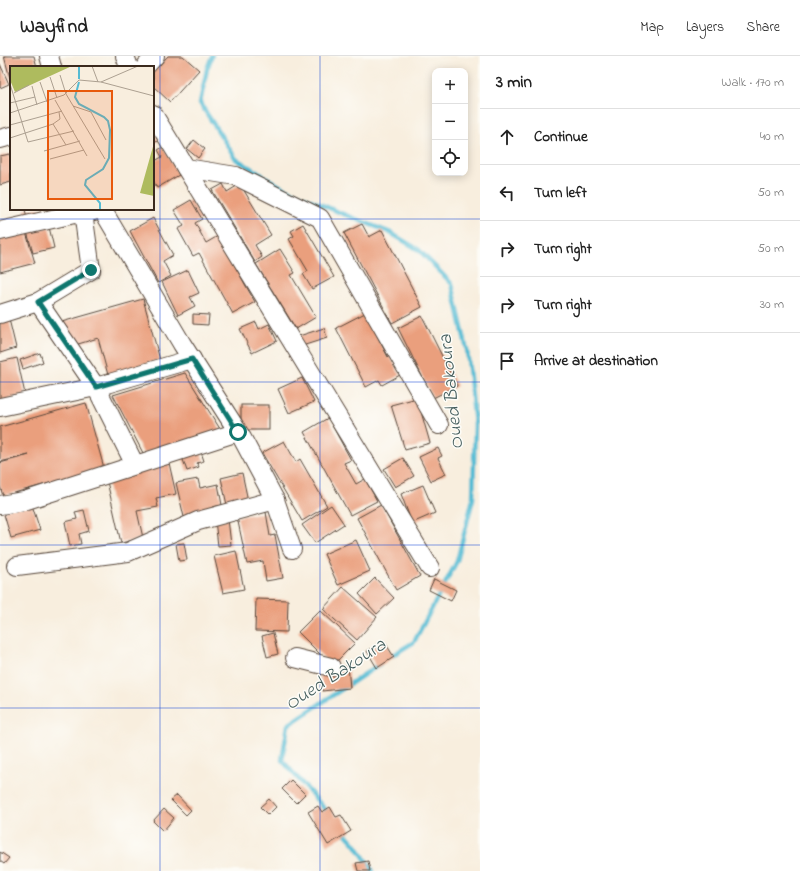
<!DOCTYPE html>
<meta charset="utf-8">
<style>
body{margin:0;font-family:"Indie Flower",sans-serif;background:#f2f2f2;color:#222}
.controls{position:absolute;right:12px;top:12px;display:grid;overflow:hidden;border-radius:8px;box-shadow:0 2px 10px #0003}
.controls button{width:36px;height:36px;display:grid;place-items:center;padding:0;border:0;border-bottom:1px solid #e0e0e0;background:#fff;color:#222;font:20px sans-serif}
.stop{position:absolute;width:12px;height:12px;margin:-9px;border:3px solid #0f766e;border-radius:50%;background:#fff}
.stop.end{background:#0f766e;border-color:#fff;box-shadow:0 1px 4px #0008}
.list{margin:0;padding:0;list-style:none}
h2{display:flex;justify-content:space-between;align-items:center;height:52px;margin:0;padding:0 16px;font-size:17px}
h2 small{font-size:13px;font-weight:400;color:#767676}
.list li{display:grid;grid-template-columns:26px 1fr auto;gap:12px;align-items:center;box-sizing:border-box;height:56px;padding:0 16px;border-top:1px solid #e0e0e0}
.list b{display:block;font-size:15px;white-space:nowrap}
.list em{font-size:13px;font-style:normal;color:#767676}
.icon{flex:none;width:22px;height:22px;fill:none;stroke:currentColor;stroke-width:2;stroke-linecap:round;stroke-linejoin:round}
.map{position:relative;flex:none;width:480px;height:815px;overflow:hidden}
header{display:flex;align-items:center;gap:24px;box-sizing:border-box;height:56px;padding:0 20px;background:#fff;border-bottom:1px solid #e0e0e0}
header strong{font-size:19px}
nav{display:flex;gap:22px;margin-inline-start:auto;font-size:14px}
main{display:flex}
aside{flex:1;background:#fff}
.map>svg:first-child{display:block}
</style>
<header>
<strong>Wayfind</strong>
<nav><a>Map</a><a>Layers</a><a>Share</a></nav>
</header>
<main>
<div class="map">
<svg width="480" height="815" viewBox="0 0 480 815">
<rect width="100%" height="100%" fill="#fdfcf7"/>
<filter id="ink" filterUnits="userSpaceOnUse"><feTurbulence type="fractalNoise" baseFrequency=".025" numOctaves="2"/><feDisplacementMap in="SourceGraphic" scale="8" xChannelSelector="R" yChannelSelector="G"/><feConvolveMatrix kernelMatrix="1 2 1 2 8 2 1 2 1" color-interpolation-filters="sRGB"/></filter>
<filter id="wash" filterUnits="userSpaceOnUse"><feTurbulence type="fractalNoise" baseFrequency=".012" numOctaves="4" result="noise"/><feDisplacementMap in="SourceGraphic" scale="16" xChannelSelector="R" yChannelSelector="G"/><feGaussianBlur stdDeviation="0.9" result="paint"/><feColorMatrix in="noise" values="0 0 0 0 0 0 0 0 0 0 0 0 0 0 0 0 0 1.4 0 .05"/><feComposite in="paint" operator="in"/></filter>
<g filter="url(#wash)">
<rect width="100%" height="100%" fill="#f8eede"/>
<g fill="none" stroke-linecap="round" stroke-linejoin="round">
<g stroke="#55bbd3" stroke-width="4.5">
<path d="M212 0 207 13 200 47 236 103 283 132 341 157 389 176 419 194 452 228 467 294 475 368 473 443 457 505 414 586 388 602"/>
<path d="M329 758 282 704 288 669 380 608"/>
<path d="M343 775 355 788 373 815"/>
</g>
</g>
<g id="blocks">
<g fill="#ea9f7d">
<path d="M4 0H34L37 11H11V26Z"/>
<path d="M168 0H183L199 14 170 46 153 30V16Z"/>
<path d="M0 8 9 28 0 32Z"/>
<path d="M153 74 158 85 153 87Z"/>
<path d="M194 84 205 93 198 102 187 93Z"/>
<path d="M163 91 179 119 157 132 153 124V106L162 101 158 94Z"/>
<path d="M10 98 11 105V126L0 129V100Z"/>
<path d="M223 128 227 136 240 128 271 179 255 189 262 201 255 206 212 134Z"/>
<path d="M191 144 202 163 195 167 206 187 218 180 255 246 233 258 199 197 193 200 178 173 184 170 174 154Z"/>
<path d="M25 153H47L49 157 27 163Z"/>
<path d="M153 162 173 199 163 205 171 220 158 227 130 175Z"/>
<path d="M303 168 334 221 312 233 303 218 308 215 289 183 294 180 291 175Z"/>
<path d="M362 168 369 181 382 174 422 251 392 267 344 177Z"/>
<path d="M49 171 54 192 33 197 27 176Z"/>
<path d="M25 173 35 207 0 216V180Z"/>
<path d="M280 193 295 217 291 219 316 261 296 273 256 208Z"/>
<path d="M188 214 199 237 190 241 195 250 178 259 162 226Z"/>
<path d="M143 243 160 304 108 319 98 282 65 292 58 267Z"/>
<path d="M365 257 388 301 390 300 400 319 382 329 379 324 366 331 336 272Z"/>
<path d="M193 258 209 259 208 269 193 268Z"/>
<path d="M422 260 457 330 433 342 398 272Z"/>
<path d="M9 263 16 292 0 297V265Z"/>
<path d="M256 266 259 273 269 268 277 285 252 297 240 273Z"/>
<path d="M324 272 327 282 302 290 299 280Z"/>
<path d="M40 297 43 306 23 313 20 304Z"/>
<path d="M17 302 25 338 0 346V306Z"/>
<path d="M185 317 222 376 143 397 113 339Z"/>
<path d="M302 322 314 346 289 357 278 333Z"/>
<path d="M417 342 430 387 405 394 391 349Z"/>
<path d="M86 347 104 412 3 440 0 430V407L29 399 0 406V371Z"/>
<rect x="241" y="349" width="28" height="25"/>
<path d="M328 362 351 404 344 407 356 428 365 423 377 445 350 459 304 376Z"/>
<path d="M284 385 296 406 300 403 327 450 302 465 262 397Z"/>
<path d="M438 392 442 400 438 402 446 418 431 425 419 401Z"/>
<path d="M201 396 204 405 197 407 199 411 187 415 182 401Z"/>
<path d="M403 402 414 420 395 431 384 413Z"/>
<path d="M169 407 176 438 156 442 158 451 137 455 143 482 121 487 106 421Z"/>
<path d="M242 417 248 445 227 449 221 422Z"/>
<path d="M198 423 200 432 218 428 222 449 212 451V455L184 461 176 427Z"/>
<path d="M423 429 435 457 412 467 401 438Z"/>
<path d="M31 446 40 474 11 482 3 455Z"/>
<path d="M331 449 344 468 315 487 302 469Z"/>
<path d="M381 449 420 520 396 534 357 462Z"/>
<path d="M84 454 89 475 79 478 81 488 70 490 65 466 77 463 75 456Z"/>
<path d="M266 456 270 480 275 479 283 522 266 525 263 505 247 508 237 461Z"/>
<path d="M228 463 231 489 218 490 215 464Z"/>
<path d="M356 484 370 515 338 529 324 498Z"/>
<path d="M184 487 187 504 179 505 176 488Z"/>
<path d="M236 495 244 533 223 537 214 500Z"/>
<path d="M375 522 394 542 377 558 359 538Z"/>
<path d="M434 523 456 534 451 545 429 534Z"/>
<path d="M343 531 377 561 357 584 323 553Z"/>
<path d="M256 543 288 544 287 576 255 575Z"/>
<path d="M320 554 355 587 332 610 298 576Z"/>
<path d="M273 577 278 598 267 601 262 580Z"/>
<path d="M384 585 394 601 377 612 367 595Z"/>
<path d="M348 610 350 632 322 635 320 614Z"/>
<path d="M291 724 305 738 296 747 282 733Z"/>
<path d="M177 739 191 754 186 759 171 744Z"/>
<path d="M269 743 276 751 268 759 260 751Z"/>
<path d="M318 750 322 756 330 751 336 761 341 759 351 775 328 789 308 756Z"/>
<path d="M164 753 174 762 163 775 153 765Z"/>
<path d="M0 796 9 802 4 808 0 805Z"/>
<path d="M368 805 370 815H358L356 807Z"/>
</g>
</g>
</g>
<g filter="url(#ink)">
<use href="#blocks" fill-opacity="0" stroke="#57473b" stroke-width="1"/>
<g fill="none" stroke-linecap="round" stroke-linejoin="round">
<defs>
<g id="minor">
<path d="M49 0 52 11"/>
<path d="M125 0 129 11"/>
<path d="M145 11 155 0"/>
<path d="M153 58 430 512"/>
<path d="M0 83 11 80"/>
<path d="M186 112 236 120 320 162 439 369"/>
<path d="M102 153 182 288 242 382 275 444 292 493"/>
<path d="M83 156 91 214 38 246 96 331 135 409"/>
<path d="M0 175 83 156 94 155"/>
<path d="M0 258 38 246"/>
<path d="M0 351 96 331 192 303"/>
<path d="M0 449 24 445 238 376"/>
<path d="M17 510 128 496 198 465 275 444"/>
<path d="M295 602 331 611"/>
</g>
</defs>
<use href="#minor" stroke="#57473b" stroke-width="20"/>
<use href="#minor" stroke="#fff" stroke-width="18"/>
</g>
</g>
<g fill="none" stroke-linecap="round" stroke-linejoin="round" filter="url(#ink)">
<path stroke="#0f766e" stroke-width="5" d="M91 214 38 246 96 331 192 303 238 376"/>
</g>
<path fill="none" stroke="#1d4ed8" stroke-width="1" stroke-opacity="0.55" d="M160 0V815M320 0V815M0 163H480M0 326H480M0 489H480M0 652H480"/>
<g text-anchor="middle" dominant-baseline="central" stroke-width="3" stroke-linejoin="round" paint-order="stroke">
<g font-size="19" font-style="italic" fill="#445d5d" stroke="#fdfcf7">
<text transform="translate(452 336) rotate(-96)">Oued Bakoura</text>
<text transform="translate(336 619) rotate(-33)">Oued Bakoura</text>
</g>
</g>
<g transform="translate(10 10)">
<rect width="144" height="144" fill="#f8eede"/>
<path d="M0 0H62L5 26 0 14ZM144 77V130L130 127Z" fill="#aebb5e"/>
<path fill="none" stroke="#55bbd3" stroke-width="2" d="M69 0V13M69 16 65 31 69 38 94 51 98 55 100 64 99 92 93 103 76 114 75 119 90 137V144"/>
<path fill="none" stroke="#aca091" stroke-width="1" d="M82 0 88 16M50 9 56 28 95 93M40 11 47 32M30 16 37 36M91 16 128 0M0 18 18 76 64 65M22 20 27 39M4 27 19 19M45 34 77 90M0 37 25 31M63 40 81 46 96 74M49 46 50 53 43 58 56 79M0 47 54 29 69 14 91 16 144 30M0 59 52 45M0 72 43 58M34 85 70 75M40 93 74 84"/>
<path fill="#e8590c" fill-opacity="0.15" stroke="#e8590c" stroke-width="2" d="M38 25H102V133H38Z"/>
<rect width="144" height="144" fill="none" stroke="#3b2a1e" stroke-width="2"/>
</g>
</svg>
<div class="controls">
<button>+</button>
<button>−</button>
<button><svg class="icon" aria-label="locate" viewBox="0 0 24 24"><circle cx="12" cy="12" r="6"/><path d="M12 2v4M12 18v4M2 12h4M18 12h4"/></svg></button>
</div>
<div class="stop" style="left:238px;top:376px"></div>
<div class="stop end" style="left:91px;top:214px"></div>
</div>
<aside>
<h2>3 min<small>Walk · 170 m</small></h2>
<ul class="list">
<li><svg class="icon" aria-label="ahead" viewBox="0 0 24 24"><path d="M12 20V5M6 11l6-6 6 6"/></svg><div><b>Continue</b></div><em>40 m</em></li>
<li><svg class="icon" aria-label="left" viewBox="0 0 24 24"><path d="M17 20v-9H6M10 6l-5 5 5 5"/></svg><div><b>Turn left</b></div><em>50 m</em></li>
<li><svg class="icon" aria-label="right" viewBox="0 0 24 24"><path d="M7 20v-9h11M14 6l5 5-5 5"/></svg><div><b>Turn right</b></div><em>50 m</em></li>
<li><svg class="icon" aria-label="right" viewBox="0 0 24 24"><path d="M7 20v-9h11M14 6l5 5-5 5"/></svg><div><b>Turn right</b></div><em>30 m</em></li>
<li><svg class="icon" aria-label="arrive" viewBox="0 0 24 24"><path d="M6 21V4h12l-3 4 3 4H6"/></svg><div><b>Arrive at destination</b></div></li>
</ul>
</aside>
</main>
